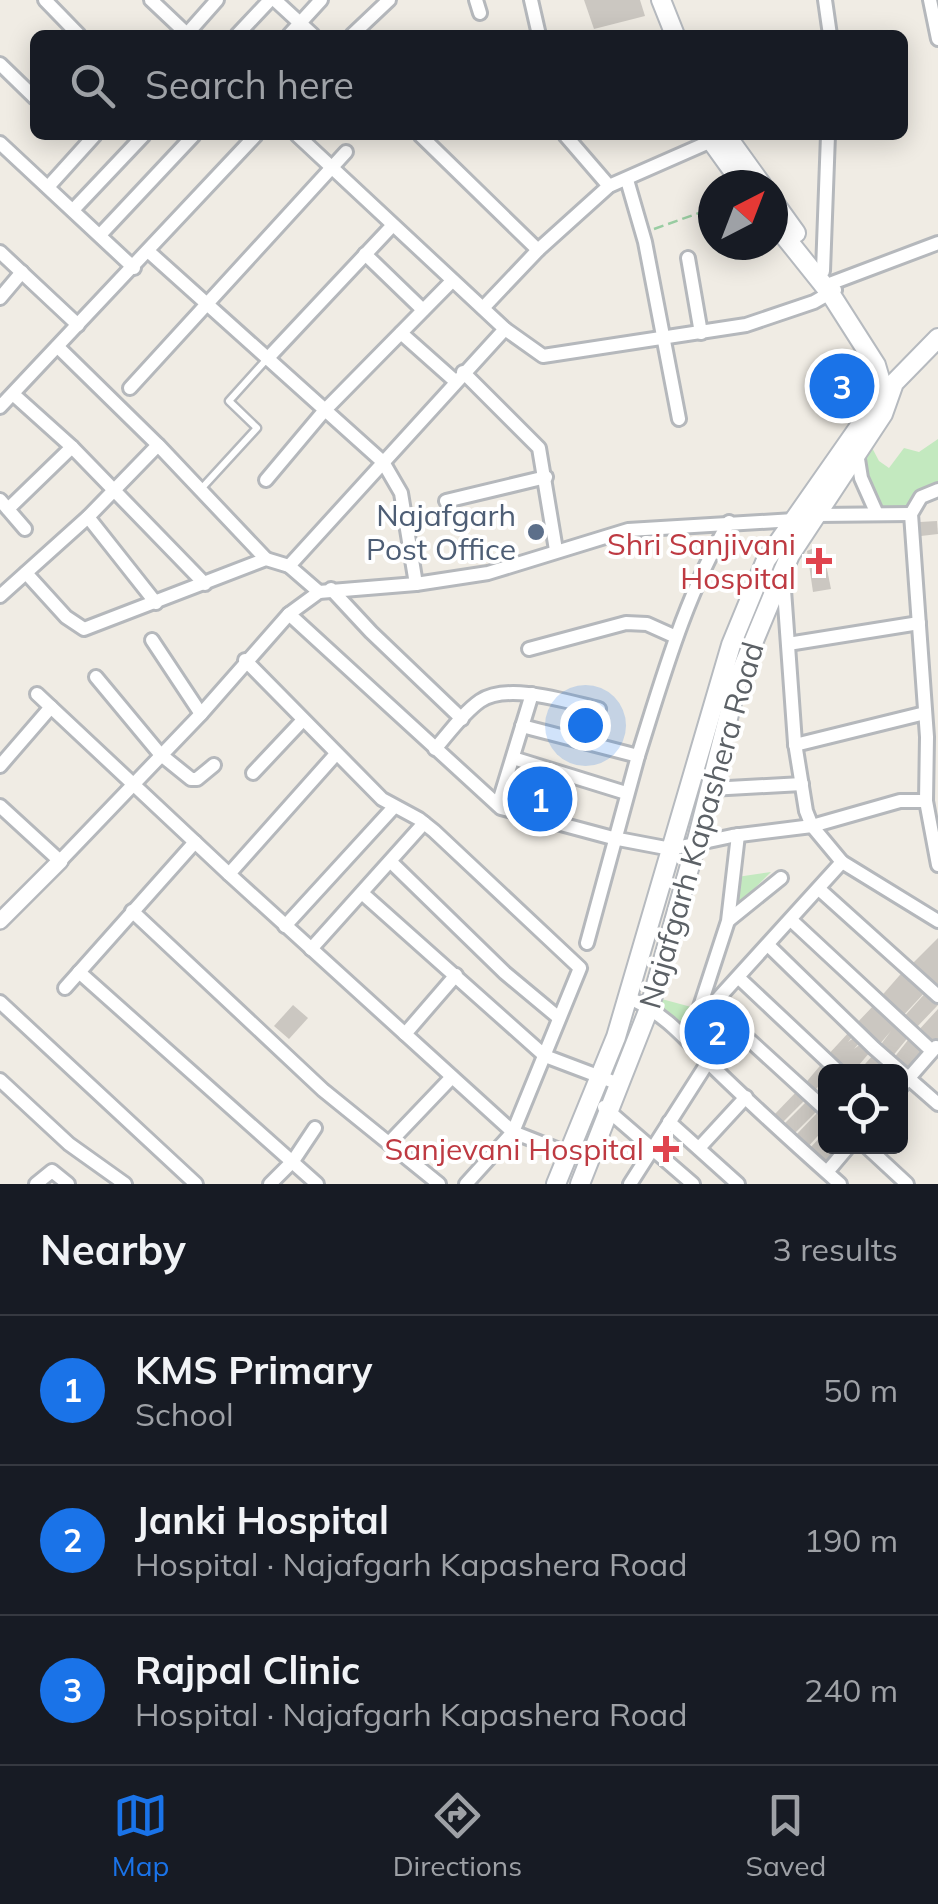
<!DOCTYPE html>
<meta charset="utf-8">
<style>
body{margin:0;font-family:Mulish,sans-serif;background:#20242c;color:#f1f3f6}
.controls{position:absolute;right:30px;bottom:30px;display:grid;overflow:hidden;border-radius:15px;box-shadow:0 5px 25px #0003}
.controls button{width:90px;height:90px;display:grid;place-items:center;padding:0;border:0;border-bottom:2px solid #363941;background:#171b24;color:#f1f3f6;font:50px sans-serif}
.compass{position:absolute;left:698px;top:170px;width:90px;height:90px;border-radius:50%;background:#171b24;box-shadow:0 5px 25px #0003;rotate:42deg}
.you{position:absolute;left:585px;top:725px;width:35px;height:35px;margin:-25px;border:8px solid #fff;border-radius:50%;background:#1a73e8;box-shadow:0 0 0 15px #1a73e833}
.badge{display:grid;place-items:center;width:65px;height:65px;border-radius:50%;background:#1a73e8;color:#fff;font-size:32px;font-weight:700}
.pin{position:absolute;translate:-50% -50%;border:5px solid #fff;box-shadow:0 2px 10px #0006}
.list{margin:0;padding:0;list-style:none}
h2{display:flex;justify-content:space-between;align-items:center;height:130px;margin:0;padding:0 40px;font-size:42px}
h2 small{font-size:32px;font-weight:400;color:#9ea1a6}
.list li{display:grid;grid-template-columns:65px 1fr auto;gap:30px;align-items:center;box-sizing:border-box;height:150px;padding:0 40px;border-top:2px solid #363941}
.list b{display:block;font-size:38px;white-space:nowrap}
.list p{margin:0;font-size:32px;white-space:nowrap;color:#9ea1a6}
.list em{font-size:32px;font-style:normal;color:#9ea1a6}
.icon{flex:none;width:55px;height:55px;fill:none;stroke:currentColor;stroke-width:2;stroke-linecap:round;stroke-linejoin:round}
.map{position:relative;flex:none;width:938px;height:1184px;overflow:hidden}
.search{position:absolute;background:#171b24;box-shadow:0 5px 25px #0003;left:30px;right:30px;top:30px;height:110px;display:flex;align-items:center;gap:25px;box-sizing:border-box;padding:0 35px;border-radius:15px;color:#9ea1a6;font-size:38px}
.sheet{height:580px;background:#171b24}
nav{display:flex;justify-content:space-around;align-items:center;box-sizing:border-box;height:140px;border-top:2px solid #363941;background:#171b24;font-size:28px;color:#9ea1a6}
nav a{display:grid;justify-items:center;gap:5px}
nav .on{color:#1a73e8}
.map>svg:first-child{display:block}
</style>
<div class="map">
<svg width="938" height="1184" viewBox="0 0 938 1184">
<rect width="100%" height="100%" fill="#f0ece4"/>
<g fill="#c3e9bf">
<path d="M938 439V489L911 513H878L858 458 869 442 879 461 889 468 904 448 919 452Z"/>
<path d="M771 872 730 913 737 877Z"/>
<path d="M658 998 695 1008 680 1028 656 1010Z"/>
</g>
<g fill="#cbc7c1">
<path d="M584 0H640L645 16 594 29Z"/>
<path d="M937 521 938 534 921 536 920 522Z"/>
<path d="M822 544 831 589 813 592 807 551Z"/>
<path d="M938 938V993L909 967Z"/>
<path d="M906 968 928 989 900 1019 878 1000Z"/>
<path d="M929 989 938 998V1005L914 1030 901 1020Z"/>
<path d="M875 1004 910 1035 892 1057 879 1047 891 1031 879 1045 856 1024Z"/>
<path d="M293 1005 308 1018 289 1039 274 1026Z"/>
<path d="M938 1009V1043L932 1049 916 1033Z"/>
<path d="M717 1016 739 1036 725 1050 721 1046 712 1056 695 1039Z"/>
<path d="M850 1031 854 1035 848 1042 855 1037 860 1042 854 1049 862 1043 870 1052 853 1072H843L826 1057Z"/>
<path d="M912 1035 930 1051 911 1074 893 1059Z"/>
<path d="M873 1055 884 1065 878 1072H858Z"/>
<path d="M824 1061 830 1072H826V1077L812 1094 803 1086Z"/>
<path d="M799 1089 808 1097 781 1124 773 1116Z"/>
<path d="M810 1098 820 1108 793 1135 782 1126Z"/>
<path d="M821 1109 826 1112V1127L806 1149 794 1137Z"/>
<path d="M826 1131V1146H846L828 1167 809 1149Z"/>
</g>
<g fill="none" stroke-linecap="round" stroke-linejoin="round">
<defs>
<path id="service" d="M201 489 257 428 229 401 266 360"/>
<g id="minor">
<path d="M45 0 79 35"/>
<path d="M151 0 187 34"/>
<path d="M275 0 313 35"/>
<path d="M476 0 480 13"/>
<path d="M531 0 539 35"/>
<path d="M825 0 830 35"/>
<path d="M930 0 938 39"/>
<path d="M186 35 217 0"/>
<path d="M237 35 270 0"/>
<path d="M289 35 321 0"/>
<path d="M352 35 389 0"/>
<path d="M0 64 35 98"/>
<path d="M297 135 505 329 543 356 746 325 814 302 835 290"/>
<path d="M420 135 538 250"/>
<path d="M565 135 609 186"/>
<path d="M0 143 134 268"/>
<path d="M627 180 645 242 679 419"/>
<path d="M48 187 95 135"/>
<path d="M73 210 144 135"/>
<path d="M100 235 194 135"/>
<path d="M148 251 383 462 401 493 416 584"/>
<path d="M0 252 78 325"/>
<path d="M365 254 423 310"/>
<path d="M688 258 701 333"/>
<path d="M823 271 828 135"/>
<path d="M832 283 938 243"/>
<path d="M0 298 22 272"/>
<path d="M483 308 538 250 609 186 716 139"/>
<path d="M401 333 455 381"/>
<path d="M58 347 159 446 266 559"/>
<path d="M267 359 392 226"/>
<path d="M463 372 539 448 556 550"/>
<path d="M130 388 346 152"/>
<path d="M13 394 72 447 205 584"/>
<path d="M0 407 256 135"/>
<path d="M857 453 861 478 877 514"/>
<path d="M266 480 324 411 452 281"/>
<path d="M0 500 25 529"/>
<path d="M446 501 546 477"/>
<path d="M8 509 72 447"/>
<path d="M818 515 911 514"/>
<path d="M88 517 156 603"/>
<path d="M289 566 505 329"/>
<path d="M26 573 66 617 84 629 266 559 289 566 319 592"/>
<path d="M783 576 795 743 806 811 812 826 842 862 938 921"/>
<path d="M331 589 371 632 462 719"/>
<path d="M0 596 88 517 158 445"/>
<path d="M289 614 501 808 613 838 671 849 732 836 812 826 900 801H926L938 865"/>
<path d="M152 640 201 714"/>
<path d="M788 644 919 623"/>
<path d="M529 649 626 623 647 624 676 637"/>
<path d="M96 677 160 754 191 779H197L214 765"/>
<path d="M37 694 229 874 513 1132 580 968 434 831 419 819 382 799 245 660"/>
<path d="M522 726 638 756 587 943"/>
<path d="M795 745 925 713"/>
<path d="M435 749C449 733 463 713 480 701 508 682 568 702 599 709"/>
<path d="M638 756C663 677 686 594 729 522"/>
<path d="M513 758 626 793"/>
<path d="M0 766 51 707"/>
<path d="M253 773 302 721"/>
<path d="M710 789 802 784"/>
<path d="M926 801 927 737 911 514 921 497 938 490"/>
<path d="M498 805 532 694"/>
<path d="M0 806 60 861 201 714 289 614 319 592 416 584 488 573 628 530 794 520"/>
<path d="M391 862 505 973 559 1018"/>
<path d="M229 874 336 754"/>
<path d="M819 889 938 996"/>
<path d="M362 893 545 1056 619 1084"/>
<path d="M132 911 323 1090 439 1184"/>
<path d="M729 920 781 878"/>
<path d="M791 920 932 1051"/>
<path d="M285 926 394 807"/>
<path d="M768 945 874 1048 938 1104"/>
<path d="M311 949 424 823"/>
<path d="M79 972 317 1184"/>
<path d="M739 978 839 1072"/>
<path d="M65 988 195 842"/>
<path d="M627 997C663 1012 684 1037 710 1064 752 1105 796 1145 840 1184"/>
<path d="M0 1002 196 1184"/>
<path d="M713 1007 826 1110"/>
<path d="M694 1025 728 921 738 835"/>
<path d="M405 1034 456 975"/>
<path d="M685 1035 842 862"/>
<path d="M0 1080 69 1144 125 1184"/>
<path d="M900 1088 936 1047"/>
<path d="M604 1107 693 1184"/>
<path d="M669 1122 738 1184"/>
<path d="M389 1143 452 1077"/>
<path d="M866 1146 907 1184"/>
<path d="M699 1148 746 1097"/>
<path d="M827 1172 849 1146"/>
<path d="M36 1184 52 1171 68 1184"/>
<path d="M270 1184 293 1161 315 1128"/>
<path d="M466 1184 513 1132 569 1154"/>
<path d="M630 1184 708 1062"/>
</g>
<path id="tertiary" d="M0 921 60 861"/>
<g id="secondary">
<path d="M661 0 675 35"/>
<path d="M707 135 743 185"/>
<path d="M726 135 762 185"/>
<path d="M773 201 796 233"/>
<path d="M556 1184 616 1037 731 645 766 560 873 407 881 382 876 365 830 293 773 222"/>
<path d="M580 1184 650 1006 696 844 738 679 783 571 790 555 883 414 894 383 938 338"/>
</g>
</defs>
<use href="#service" stroke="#b5b8bc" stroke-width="11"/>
<use href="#minor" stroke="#b5b8bc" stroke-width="18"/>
<use href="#tertiary" stroke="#b5b8bc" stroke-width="20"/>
<use href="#secondary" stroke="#b6babf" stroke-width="22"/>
<path stroke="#99cda2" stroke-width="2.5" stroke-dasharray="10 5" stroke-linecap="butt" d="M654 229 713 208"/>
<use href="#service" stroke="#fff" stroke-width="6"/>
<use href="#minor" stroke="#fff" stroke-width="12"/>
<use href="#tertiary" stroke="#fff" stroke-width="15"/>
<use href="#secondary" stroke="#fff" stroke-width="18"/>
</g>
<circle fill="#5c6f8a" stroke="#fff" stroke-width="4" cx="536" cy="532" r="10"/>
<g fill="#e0444e" stroke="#fff" stroke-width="4">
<path d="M814 546h10v10h10v10h-10v10h-10v-10h-10v-10h10z"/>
<path d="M661 1134h10v10h10v10h-10v10h-10v-10h-10v-10h10z"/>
</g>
<g text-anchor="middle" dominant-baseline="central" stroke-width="8" stroke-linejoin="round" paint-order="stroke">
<g font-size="30" fill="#4e5e75" stroke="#fff" text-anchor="end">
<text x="516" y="515">Najafgarh<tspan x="516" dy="34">Post Office</tspan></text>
</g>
<g font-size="30" fill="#be3a42" stroke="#fff" text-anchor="end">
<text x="796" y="544">Shri Sanjivani<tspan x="796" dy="34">Hospital</tspan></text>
<text x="644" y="1149">Sanjevani Hospital</text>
</g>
<g font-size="30" fill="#5c6166" stroke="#fff">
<text transform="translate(701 825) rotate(-74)">Najafgarh Kapashera Road</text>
</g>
</g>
</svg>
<div class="controls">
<button><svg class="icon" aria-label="locate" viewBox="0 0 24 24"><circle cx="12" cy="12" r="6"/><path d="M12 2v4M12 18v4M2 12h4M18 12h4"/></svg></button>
</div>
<svg class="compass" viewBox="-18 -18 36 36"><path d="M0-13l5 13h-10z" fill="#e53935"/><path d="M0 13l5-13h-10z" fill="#9ea1a6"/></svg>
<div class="you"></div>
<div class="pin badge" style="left:540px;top:799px">1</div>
<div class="pin badge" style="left:717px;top:1032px">2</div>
<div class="pin badge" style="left:842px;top:386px">3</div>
<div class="search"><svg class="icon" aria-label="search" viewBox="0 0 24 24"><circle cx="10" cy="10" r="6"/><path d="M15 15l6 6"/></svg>Search here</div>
</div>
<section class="sheet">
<h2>Nearby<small>3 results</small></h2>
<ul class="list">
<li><span class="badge">1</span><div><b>KMS Primary</b><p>School</p></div><em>50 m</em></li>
<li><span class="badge">2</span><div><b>Janki Hospital</b><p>Hospital · Najafgarh Kapashera Road</p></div><em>190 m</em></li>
<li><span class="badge">3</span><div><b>Rajpal Clinic</b><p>Hospital · Najafgarh Kapashera Road</p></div><em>240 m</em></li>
</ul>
</section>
<nav>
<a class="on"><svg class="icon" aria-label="map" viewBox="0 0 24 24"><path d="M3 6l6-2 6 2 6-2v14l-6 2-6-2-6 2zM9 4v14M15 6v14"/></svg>Map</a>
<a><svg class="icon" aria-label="directions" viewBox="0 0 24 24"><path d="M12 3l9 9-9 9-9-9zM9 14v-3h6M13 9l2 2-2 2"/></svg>Directions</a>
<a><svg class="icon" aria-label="saved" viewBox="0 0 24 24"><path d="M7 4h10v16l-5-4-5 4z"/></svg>Saved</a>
</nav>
